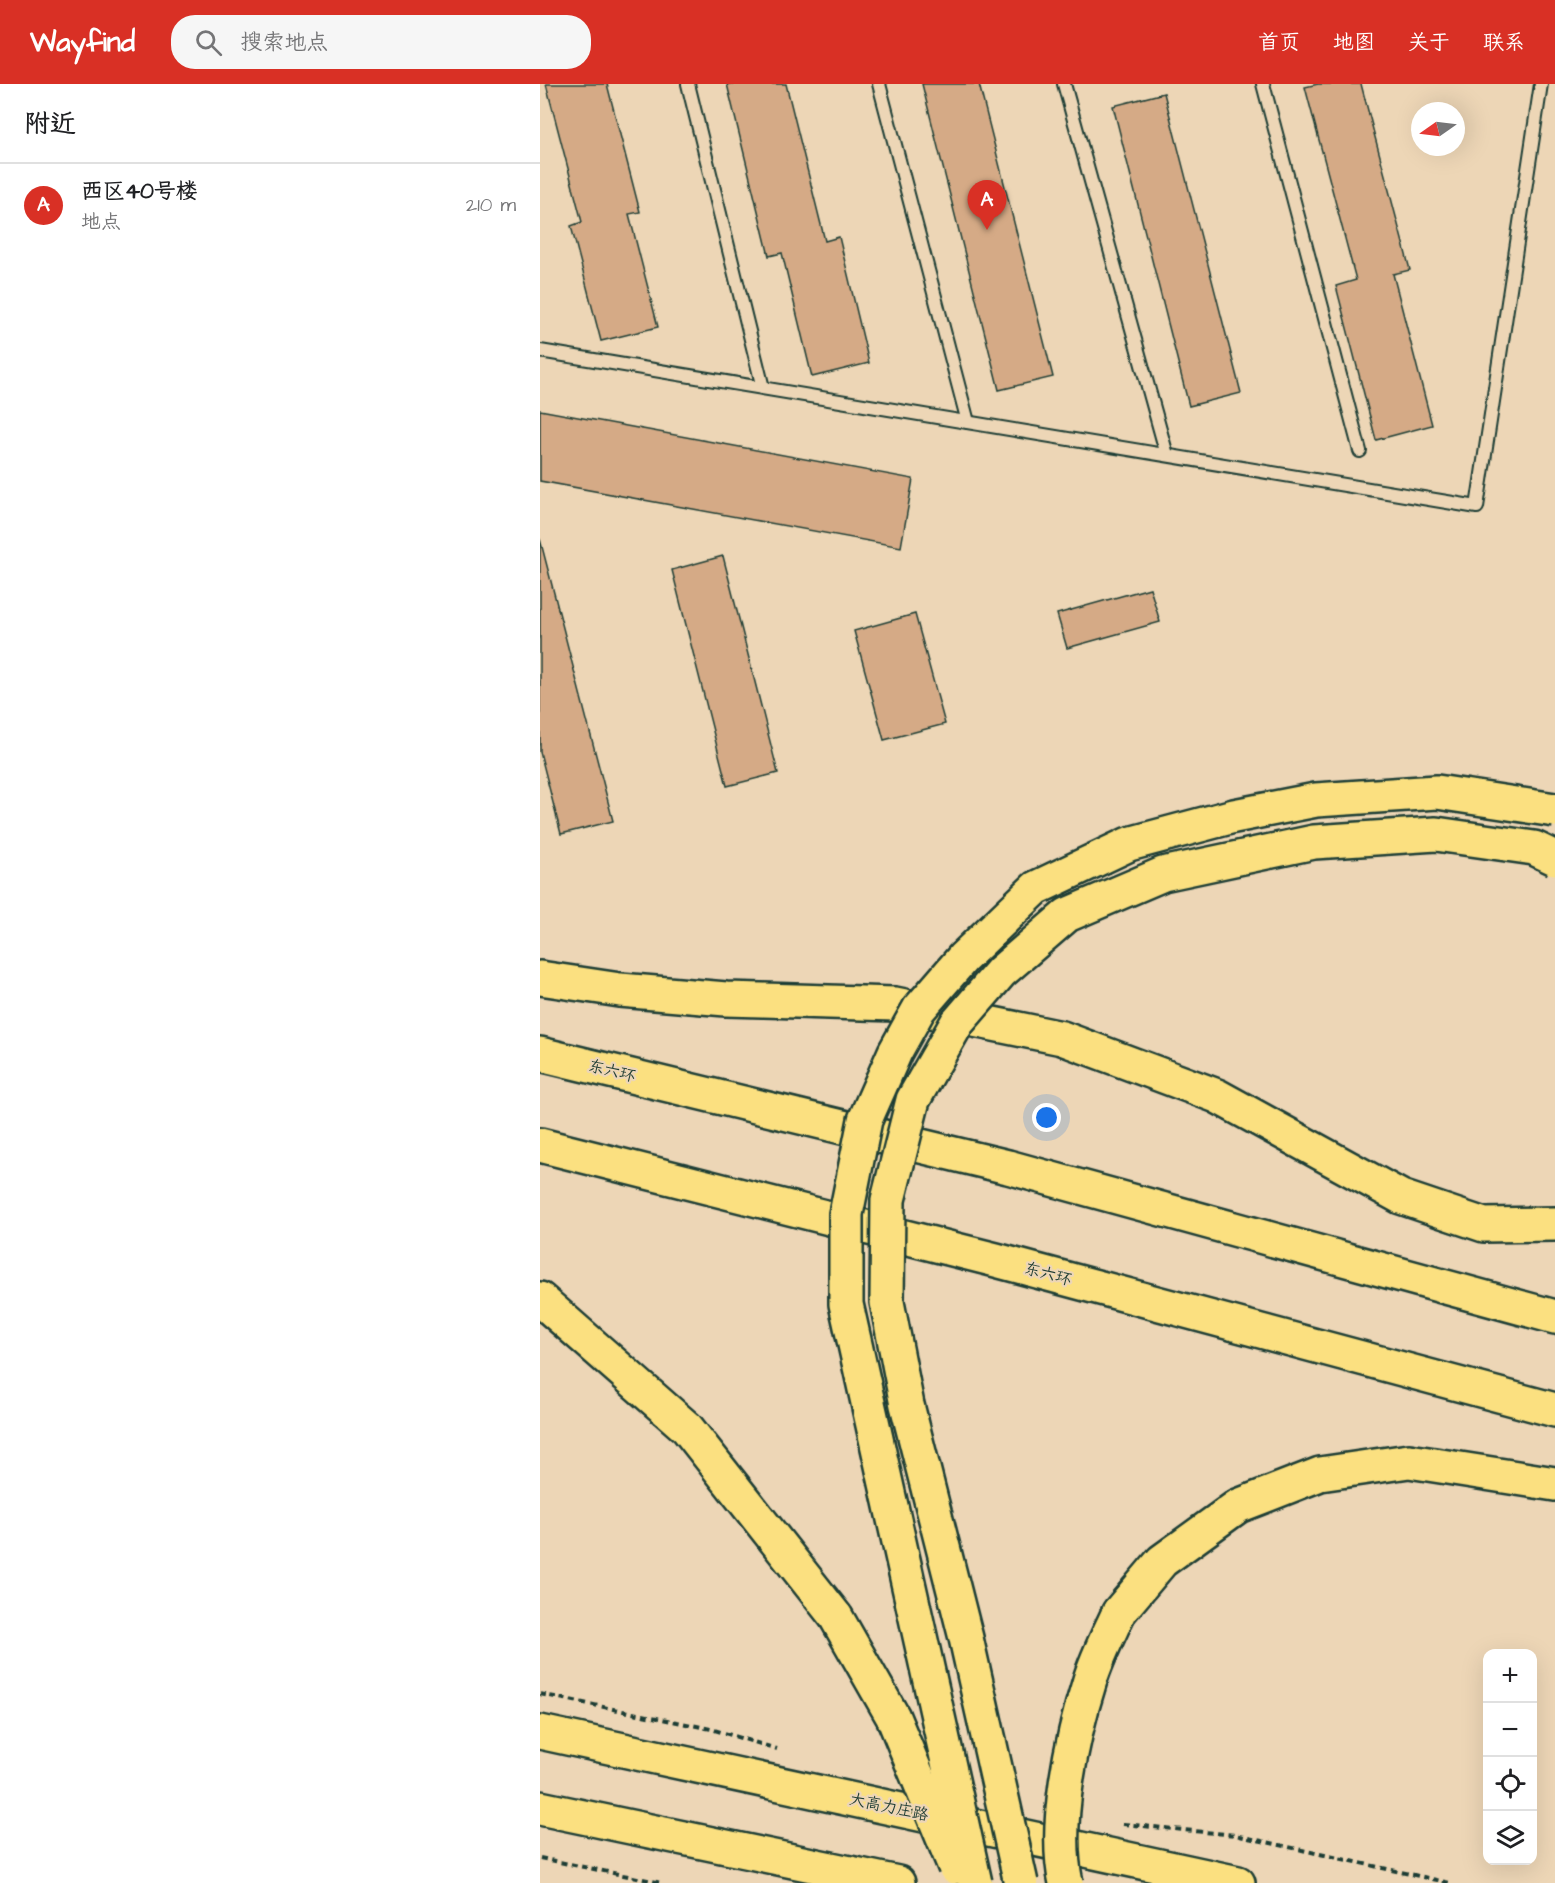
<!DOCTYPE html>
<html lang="zh">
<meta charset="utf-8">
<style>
body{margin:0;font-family:"Architects Daughter","LXGW WenKai TC",sans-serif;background:#f6f6f6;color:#202124}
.controls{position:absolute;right:18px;bottom:18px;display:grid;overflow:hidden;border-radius:12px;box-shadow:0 6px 24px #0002}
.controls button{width:54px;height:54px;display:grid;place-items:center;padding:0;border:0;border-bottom:2px solid #e0e0e0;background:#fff;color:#202124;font:30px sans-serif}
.compass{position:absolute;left:871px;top:18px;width:54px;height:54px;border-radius:50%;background:#fff;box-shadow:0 6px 24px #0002;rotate:256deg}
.you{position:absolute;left:507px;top:1034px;width:21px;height:21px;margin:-15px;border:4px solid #fff;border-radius:50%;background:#1a73e8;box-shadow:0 0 0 9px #1a73e833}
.badge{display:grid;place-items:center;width:39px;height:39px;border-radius:50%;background:#d93025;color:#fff;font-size:20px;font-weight:700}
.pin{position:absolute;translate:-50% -50px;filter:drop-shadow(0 2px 3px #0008)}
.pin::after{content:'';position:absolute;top:32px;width:21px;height:18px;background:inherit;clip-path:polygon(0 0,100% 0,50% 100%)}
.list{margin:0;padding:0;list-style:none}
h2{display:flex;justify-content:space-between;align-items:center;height:78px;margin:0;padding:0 24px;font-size:26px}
h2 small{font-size:20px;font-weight:400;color:#757577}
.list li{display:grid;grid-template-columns:39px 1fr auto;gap:18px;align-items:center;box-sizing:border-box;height:84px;padding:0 24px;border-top:2px solid #e0e0e0}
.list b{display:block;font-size:22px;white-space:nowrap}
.list p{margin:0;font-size:20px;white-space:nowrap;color:#757577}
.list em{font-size:20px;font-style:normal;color:#757577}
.icon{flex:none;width:33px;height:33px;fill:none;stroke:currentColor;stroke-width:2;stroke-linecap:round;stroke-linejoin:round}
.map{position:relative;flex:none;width:1015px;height:1799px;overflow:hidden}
header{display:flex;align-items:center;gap:36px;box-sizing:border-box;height:84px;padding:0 30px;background:#d93025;color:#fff}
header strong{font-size:28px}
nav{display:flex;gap:33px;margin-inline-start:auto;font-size:21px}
.search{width:420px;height:54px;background:#f6f6f6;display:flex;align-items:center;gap:15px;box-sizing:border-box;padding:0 21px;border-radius:24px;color:#757577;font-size:22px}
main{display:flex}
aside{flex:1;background:#fff}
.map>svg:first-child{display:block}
</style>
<header>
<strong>Wayfind</strong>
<div class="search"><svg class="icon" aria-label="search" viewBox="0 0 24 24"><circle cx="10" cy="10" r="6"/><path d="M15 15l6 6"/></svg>搜索地点</div>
<nav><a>首页</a><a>地图</a><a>关于</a><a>联系</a></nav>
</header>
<main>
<aside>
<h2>附近<small></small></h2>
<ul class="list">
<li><span class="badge">A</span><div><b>西区40号楼</b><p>地点</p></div><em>210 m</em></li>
</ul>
</aside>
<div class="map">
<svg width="1015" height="1799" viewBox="0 0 1015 1799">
<rect width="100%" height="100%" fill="#edd6b6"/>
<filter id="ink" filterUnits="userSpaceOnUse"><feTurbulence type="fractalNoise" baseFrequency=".0167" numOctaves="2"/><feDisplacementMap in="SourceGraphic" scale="12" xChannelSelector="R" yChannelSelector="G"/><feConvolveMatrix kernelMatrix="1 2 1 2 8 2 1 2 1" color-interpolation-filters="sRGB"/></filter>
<g filter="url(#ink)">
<g fill="#d5aa86" stroke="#1f3d34" stroke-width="1.5">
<path d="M6 0H67L100 128 89 130 118 243 61 257 31 142 42 138Z"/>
<path d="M187 0H246L285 157 299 153 329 279 272 293 242 169 229 172Z"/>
<path d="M382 0H439L513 293 459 306Z"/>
<path d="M778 0H821L870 186 853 190 892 341 836 356 796 202 816 196 765 3Z"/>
<path d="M624 9 701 309 649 322 573 22Z"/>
<path d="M0 326 373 395 361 463 0 397Z"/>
<path d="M0 455 73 737 21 750 0 668Z"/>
<path d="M183 472 238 689 187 702 132 486Z"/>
<path d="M610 504 620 538 527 564 517 530Z"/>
<path d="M375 530 405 640 344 656 314 547Z"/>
</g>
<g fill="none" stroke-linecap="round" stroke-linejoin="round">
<defs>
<g id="service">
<path d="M148 0 223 304"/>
<path d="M339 0 428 338"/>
<path d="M524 0 627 371"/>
<path d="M723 0 820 367"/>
<path d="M0 267 937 423 1001 0"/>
</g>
<g id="primary">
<path d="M0 1648 698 1799"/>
<path d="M0 1724 358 1799"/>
</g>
<g id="motorway">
<path d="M0 894 80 906 186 915 355 920 522 954 677 1012 861 1113 944 1141 1015 1140"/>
<path d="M0 970 468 1083 1015 1233"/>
<path d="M0 1061 456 1176 1015 1326"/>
<path d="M0 1215 147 1344 296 1533"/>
<path d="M579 1528 622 1477 698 1422 780 1390 869 1377 1015 1400"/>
</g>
</defs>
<use href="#service" stroke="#1f3d34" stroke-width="16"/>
<use href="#primary" stroke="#1f3d34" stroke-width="38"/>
<use href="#motorway" stroke="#1f3d34" stroke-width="38"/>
<g stroke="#1f3d34" stroke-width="4" stroke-dasharray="6 4.5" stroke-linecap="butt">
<path d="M0 1610 171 1645 237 1665"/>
<path d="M583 1740 695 1751 910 1799"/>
<path d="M0 1774 122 1799"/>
</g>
<use href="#service" stroke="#edd6b6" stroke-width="12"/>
<use href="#primary" stroke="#fbe080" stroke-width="33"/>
<use href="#motorway" stroke="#fbe080" stroke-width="33"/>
<defs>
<g id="motorway-bridge">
<path d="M296 1533 353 1633 415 1783"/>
<path d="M435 1799 306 1220V1130L325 1036 355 968 379 925 423 874 496 804 589 760 694 732 776 716 897 708 1015 726"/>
<path d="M481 1799 426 1554 367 1321 347 1218 348 1116 373 1016 417 939 461 888 527 831 623 790 774 758 896 750 994 764 1015 774"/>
<path d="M526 1799C513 1741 532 1653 550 1596 557 1573 569 1550 579 1528"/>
</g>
</defs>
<use href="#motorway-bridge" stroke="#1f3d34" stroke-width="38" stroke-linecap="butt"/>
<use href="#motorway-bridge" stroke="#fbe080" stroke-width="33"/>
</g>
</g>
<g text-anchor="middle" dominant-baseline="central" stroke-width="4.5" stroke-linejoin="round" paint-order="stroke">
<g font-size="16" fill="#1f3d34" stroke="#edd6b6">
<text transform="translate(72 987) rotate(14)">东六环</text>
<text transform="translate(508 1190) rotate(15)">东六环</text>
<text transform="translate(349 1723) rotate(12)">大高力庄路</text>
</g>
</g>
</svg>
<div class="controls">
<button>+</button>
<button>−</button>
<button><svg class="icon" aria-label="locate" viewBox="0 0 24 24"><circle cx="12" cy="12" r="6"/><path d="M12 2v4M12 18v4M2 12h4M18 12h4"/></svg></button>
<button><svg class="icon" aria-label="layers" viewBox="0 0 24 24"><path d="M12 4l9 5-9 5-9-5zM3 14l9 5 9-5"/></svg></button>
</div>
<svg class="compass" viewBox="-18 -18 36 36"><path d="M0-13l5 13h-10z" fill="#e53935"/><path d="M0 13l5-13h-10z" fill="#757577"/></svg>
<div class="you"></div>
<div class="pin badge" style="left:447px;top:146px">A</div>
</div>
</main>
